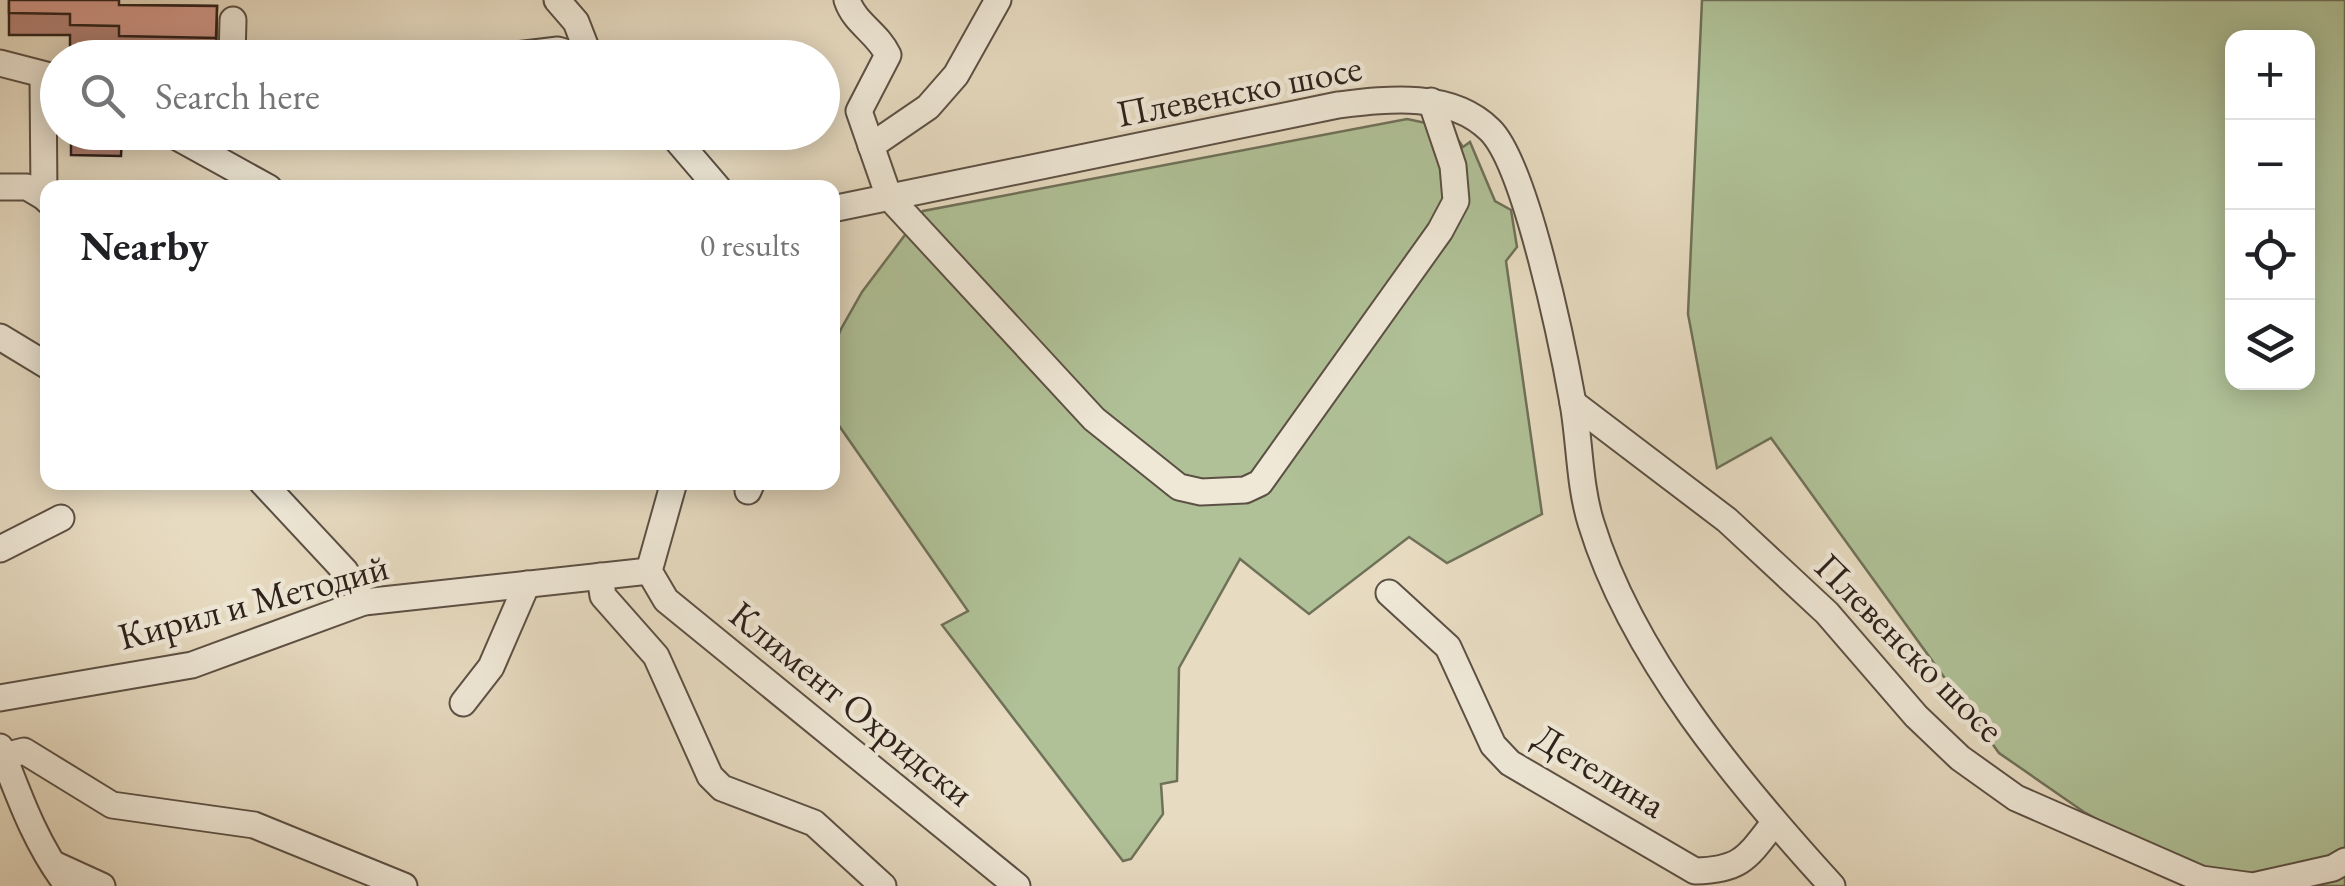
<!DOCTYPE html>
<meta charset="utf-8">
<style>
body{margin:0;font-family:"EB Garamond",serif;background:#f2f2f2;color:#202124}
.controls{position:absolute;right:30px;top:30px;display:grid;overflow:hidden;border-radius:20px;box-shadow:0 5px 25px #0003}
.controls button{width:90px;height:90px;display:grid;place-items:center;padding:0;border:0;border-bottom:2px solid #e0e0e0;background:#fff;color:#202124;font:50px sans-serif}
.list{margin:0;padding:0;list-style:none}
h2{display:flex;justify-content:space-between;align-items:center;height:130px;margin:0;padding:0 40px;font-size:42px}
h2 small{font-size:32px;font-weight:400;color:#757577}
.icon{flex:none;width:55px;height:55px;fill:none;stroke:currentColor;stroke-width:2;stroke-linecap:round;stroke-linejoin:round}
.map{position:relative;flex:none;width:2345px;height:886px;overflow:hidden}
.search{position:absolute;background:#fff;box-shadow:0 5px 25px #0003;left:40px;top:40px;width:800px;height:110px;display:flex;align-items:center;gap:25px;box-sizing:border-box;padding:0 35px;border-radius:55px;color:#757577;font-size:38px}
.panel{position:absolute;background:#fff;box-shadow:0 5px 25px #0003;left:40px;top:180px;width:800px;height:310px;border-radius:20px}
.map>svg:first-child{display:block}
</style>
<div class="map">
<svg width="2345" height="886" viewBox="0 0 2345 886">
<rect width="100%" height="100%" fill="#e7dbc1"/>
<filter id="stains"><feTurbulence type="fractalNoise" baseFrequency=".002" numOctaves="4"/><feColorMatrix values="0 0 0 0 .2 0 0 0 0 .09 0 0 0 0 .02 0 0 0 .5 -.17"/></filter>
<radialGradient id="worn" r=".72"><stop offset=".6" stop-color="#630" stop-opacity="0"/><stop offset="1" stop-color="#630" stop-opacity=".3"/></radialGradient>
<g fill="#b0c197" stroke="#6f7159" stroke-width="2.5" fill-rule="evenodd">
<path d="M1702 0H2345V886H2220L2084 812 1999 753 1771 438 1717 468 1688 314ZM2232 38H2308V382H2232Z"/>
<path d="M1407 119 1450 128 1463 147 1470 142 1495 201 1511 210 1517 247 1506 261 1542 514 1447 563 1409 537 1309 614 1240 559 1179 668 1177 781 1161 784 1163 814 1131 859 1123 861 942 625 968 611 833 417 832 351 841 329 862 292 923 211Z"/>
</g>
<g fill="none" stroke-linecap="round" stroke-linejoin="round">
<defs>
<g id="minor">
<path d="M557 0 576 22 590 58"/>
<path d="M847 0C855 24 877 32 888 55L859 111 889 197 1094 419 1179 487 1201 492 1245 490 1260 483 1440 231 1456 201 1453 166 1431 101"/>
<path d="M232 58 233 20"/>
<path d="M491 58 558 50 584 58"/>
<path d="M0 63 58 78"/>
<path d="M43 76 44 197 48 201"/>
<path d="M168 132 269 188"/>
<path d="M670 132 718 188"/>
<path d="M871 146 928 107 956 75 998 0"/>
<path d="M0 187H27L44 197"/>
<path d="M832 209 1338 105C1388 99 1451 91 1490 130 1526 165 1563 347 1573 403 1580 443 1579 484 1591 523 1632 657 1739 784 1832 886"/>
<path d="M0 337 48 366"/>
<path d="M1573 403 1727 520 1827 613 1916 716 1960 758 2016 798 2201 879 2253 886 2333 868 2345 861"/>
<path d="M262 482 345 571 364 602"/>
<path d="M674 482 649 571 666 600 1017 886"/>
<path d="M748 491 752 482"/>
<path d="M0 549 61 518"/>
<path d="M600 576 603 596 656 656 710 776 722 788 814 823 883 886"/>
<path d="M1389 593 1448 647 1493 745 1510 763 1695 871C1741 870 1747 858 1774 823"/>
<path d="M0 698 192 665 364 602 649 571"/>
<path d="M463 703 491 667 527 584"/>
<path d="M0 747C19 796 36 845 68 886"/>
<path d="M4 756 24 751 112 805 254 825 404 886"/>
<path d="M56 865 102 886"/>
</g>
</defs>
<use href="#minor" stroke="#5c5044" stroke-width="29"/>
<use href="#minor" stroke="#efe8d7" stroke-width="25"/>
</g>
<g fill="#b58377" stroke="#2e211b" stroke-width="2.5">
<path d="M9 0 119 5 217 6 216 58H119V48L70 47V35H9Z"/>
<path d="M71 132H122L121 156 71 155Z"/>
</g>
<g fill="#d2988a" stroke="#2e211b" stroke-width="2.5">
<path d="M9 0H119V5L217 6 216 38 119 36V26L70 25V14L9 13Z"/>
<path d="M71 132H121V143L71 142Z"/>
</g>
<g text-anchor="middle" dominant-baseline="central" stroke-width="9" stroke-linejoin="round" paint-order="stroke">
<g font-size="38" fill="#2e211b" stroke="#efe8d7">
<text transform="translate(1239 90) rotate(-11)">Плевенско шосе</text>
<text transform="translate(253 601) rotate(-15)">Кирил и Методий</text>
<text transform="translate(1910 647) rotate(45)">Плевенско шосе</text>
<text transform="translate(852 703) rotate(39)">Климент Охридски</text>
<text transform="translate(1600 770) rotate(31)">Детелина</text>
</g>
</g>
<rect width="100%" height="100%" filter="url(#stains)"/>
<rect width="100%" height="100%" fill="url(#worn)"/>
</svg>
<div class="controls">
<button>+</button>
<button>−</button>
<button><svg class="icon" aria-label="locate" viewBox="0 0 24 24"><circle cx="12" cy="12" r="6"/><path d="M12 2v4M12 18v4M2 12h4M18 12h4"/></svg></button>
<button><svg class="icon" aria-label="layers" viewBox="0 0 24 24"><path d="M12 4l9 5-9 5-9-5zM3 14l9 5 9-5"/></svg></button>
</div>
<div class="search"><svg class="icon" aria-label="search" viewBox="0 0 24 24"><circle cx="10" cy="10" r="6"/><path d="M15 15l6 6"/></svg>Search here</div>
<section class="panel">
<h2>Nearby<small>0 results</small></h2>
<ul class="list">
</ul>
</section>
</div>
